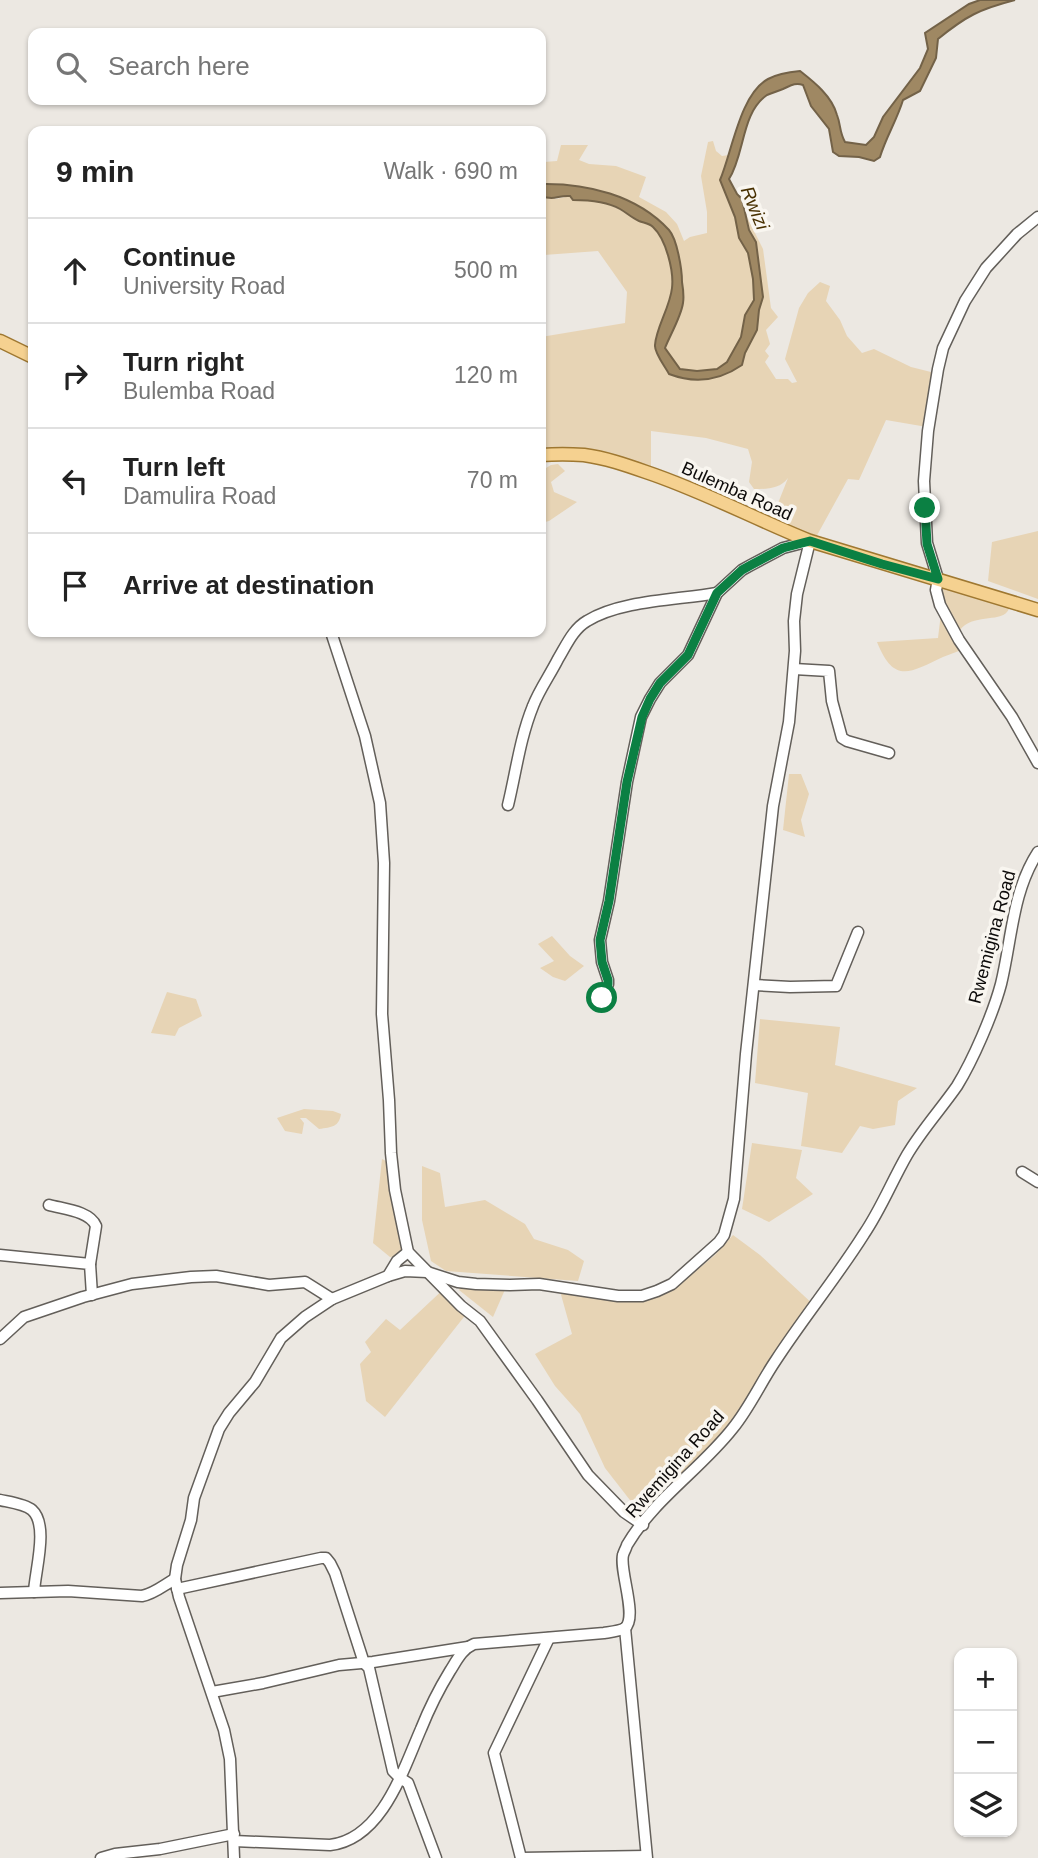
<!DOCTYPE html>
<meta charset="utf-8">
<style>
body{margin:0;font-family:Arial,sans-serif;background:#f2f2f2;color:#222}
.controls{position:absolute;right:21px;bottom:21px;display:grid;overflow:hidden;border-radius:14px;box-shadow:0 2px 5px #0004}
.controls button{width:63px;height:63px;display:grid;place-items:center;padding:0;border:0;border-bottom:2px solid #e0e0e0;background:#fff;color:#222;font:35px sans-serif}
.stop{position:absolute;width:21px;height:21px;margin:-16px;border:5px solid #0b8043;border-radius:50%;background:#fff}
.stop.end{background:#0b8043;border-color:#fff;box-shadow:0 2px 7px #0008}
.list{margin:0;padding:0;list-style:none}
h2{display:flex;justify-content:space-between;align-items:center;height:91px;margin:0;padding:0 28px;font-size:30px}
h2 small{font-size:23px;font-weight:400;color:#767676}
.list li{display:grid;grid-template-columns:46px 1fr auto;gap:21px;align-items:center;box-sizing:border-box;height:105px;padding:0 28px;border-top:2px solid #e0e0e0}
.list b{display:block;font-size:26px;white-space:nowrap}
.list p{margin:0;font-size:23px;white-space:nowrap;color:#767676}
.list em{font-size:23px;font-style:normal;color:#767676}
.icon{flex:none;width:38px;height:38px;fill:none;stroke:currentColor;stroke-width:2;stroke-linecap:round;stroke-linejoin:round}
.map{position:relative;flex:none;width:1038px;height:1858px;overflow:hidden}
.search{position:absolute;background:#fff;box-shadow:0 2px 5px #0004;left:28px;top:28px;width:518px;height:77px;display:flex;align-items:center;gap:18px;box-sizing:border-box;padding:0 24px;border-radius:14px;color:#767676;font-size:26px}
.panel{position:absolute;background:#fff;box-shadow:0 2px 5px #0004;left:28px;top:126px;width:518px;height:511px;border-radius:14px}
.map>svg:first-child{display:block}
</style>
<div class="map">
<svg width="1038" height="1858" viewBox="0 0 1038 1858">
<rect width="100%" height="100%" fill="#ece8e2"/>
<g fill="#e7d4b5">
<path d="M713 141 716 151 722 156 729 155 720 180 735 217 739 239 748 253 753 279 754 300 745 315 741 337 727 362 717 369 697 371 680 369 665 348 683 304 657 220 647 210 620 198 595 189 564 184 541 183V169H543L544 162 557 161 561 145H588L579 160 589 164 616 166 646 177 639 197 666 212 677 224 684 241 690 237 707 233V212L701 176 708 142Z"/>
<path d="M541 196 556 199 570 196 573 200C601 200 611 204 635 218 641 222 649 223 654 228 666 240 674 273 672 290 669 311 661 333 656 354L664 363 669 374C698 377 716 383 742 365L745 353 757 330 759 310 763 297 756 242 749 230 747 217 763 249 771 308 778 317 766 330 770 344 765 351 769 356 765 362 776 379H788L792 383 797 382 785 359 799 308 808 293 820 282 830 286 826 301 840 320 847 336 862 353 874 349 911 367 935 373 927 427 886 420 859 480 848 479 815 539 771 521 788 478C780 489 767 489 754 489L749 482 752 462 748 449 706 438 651 431V468C615 454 579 446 541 447V337L625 323 627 292 598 251 544 255V263L541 264Z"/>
<path d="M558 464 565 471 551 482 554 492 577 502 549 521 541 523V471L551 465Z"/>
<path d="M1038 531V599L988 581 992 542Z"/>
<path d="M940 581 1011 601C1010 605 1010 609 1007 612 999 622 972 614 960 630 950 614 941 600 940 581Z"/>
<path d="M941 613 964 649C957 652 950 654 943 657 909 673 894 684 877 642L938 638Z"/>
<path d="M789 774H801L809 794 801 820 805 837 783 830Z"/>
<path d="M552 936 570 956 584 966 565 981 553 977 540 968 554 961 538 944Z"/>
<path d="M167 992 196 999 202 1016 179 1028 175 1036 151 1033Z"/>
<path d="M760 1019 840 1027 835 1065 917 1088 898 1101 895 1125 873 1129 860 1126 842 1153 801 1146 808 1093 755 1083Z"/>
<path d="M304 1109 333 1111 341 1114C339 1127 332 1127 319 1129L306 1118H300L304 1123 302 1134 285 1131 277 1118Z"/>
<path d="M752 1143 802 1150 796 1178 813 1194 769 1222 742 1209Z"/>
<path d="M382 1159 392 1164 403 1255 390 1257 373 1243Z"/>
<path d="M422 1166 440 1173 445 1207 485 1200 525 1224 534 1239 568 1250 584 1261 578 1281 446 1271 431 1261 422 1220Z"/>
<path d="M733 1235 760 1255 816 1307 740 1425 649 1516 633 1504 605 1468 580 1414 555 1386 535 1354 572 1334 558 1284 619 1295 666 1289 691 1275 715 1255Z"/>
<path d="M463 1284 507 1285 493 1317 459 1290Z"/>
<path d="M448 1285 471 1308 385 1417 366 1401 360 1364 371 1352 365 1342 386 1319 400 1330Z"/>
</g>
<path fill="#9f8863" stroke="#736248" stroke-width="2" d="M980 0H1015C980 9 966 16 938 39L936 58 920 91 903 100C897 120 886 137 880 157L874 161 859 157 839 156 833 152 829 129 811 106 803 85C795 82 790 86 783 89 778 91 772 93 767 95 741 113 745 154 729 179L737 194 742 199 749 230 756 242 763 297 759 310 757 330 745 353 742 365C719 381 695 384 669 374 665 366 654 353 655 345 656 328 670 307 672 288 674 271 666 239 653 227 649 223 644 223 639 221 632 218 627 213 620 209 606 201 589 200 573 200L570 196C557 195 556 201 541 196V184C586 183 637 195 669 230 677 239 682 269 682 282 683 288 684 297 683 303 681 317 670 335 665 348L680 369 697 371 717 369 727 362 741 337 745 315 754 300 753 279 748 253 739 238 735 217 720 180C732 152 740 94 768 79 777 74 789 72 800 71 814 82 832 96 837 115 841 125 839 131 845 142L866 145 874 137 883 117 920 68 928 49 925 33 969 4Z"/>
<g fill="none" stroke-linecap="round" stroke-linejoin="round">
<defs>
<g id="minor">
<path d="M1038 217 1017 234 986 268 965 301 943 348 938 369 928 431 924 481 927 543 938 579 936 590 940 605 959 640 1012 717 1038 763"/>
<path d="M331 632 365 736 380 803 384 863 382 1014 389 1100 391 1153 395 1190 408 1252 461 1306 480 1321 537 1400 588 1475 624 1512 643 1525"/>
<path d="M794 669 829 671 832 701 842 738 847 741 889 753"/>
<path d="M508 805C516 772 520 738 533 706 539 690 550 675 558 659 566 646 573 629 587 621 621 600 678 600 717 593"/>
<path d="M754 985 790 987 836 986 858 932"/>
<path d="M1022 1172 1038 1182"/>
<path d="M49 1205C63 1209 90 1211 96 1226L90 1264"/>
<path d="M0 1255 90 1264 92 1295"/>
<path d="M388 1276 397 1261 408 1252"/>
<path d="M0 1339 24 1317 83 1297 132 1284 191 1277 216 1276 269 1285 305 1282 332 1299"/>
<path d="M0 1500C9 1502 25 1504 32 1510 49 1525 35 1571 34 1592L68 1591 142 1596C154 1594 164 1585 175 1579"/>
<path d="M177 1589 321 1558H326L330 1563 335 1573 364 1663 369 1668 393 1771 400 1778 408 1783 436 1858"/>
<path d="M0 1593 34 1592"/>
<path d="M625 1628 647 1858"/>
<path d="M212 1692 263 1683 339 1665 373 1662 468 1647"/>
<path d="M234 1841 330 1845C382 1839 403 1770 421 1729 429 1709 439 1689 450 1671 457 1660 462 1649 474 1644L604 1633C610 1632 620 1631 625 1628 638 1617 619 1570 623 1555 623 1554 627 1546 627 1545 654 1499 701 1469 733 1428 750 1407 761 1382 776 1360 804 1317 837 1277 864 1234 881 1209 892 1181 907 1155 921 1131 941 1109 957 1086 973 1060 993 1014 1001 984 1012 939 1012 892 1038 852"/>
<path d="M101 1858 115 1854 160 1849 234 1834"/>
<path d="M234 1858 230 1759 224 1730 179 1597 175 1579 177 1565 191 1520 194 1498 219 1429 229 1413 255 1382 281 1338 305 1317 332 1299 388 1276 405 1271 427 1272 458 1282 476 1284 510 1285 539 1284 618 1296H642L657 1291 672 1284 719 1242 724 1235 734 1199 746 1054 773 806 789 722 795 651 794 621 797 594 810 541 783 548 751 565 742 570 717 593 688 655 660 683 650 699 641 717 627 782 609 901 600 940 602 962 608 980V984L602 997"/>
<path d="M521 1858 494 1753 549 1638"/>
<path d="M521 1858 646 1856"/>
</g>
<g id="major">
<path d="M0 341 33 357"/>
<path d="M541 455C555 454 570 454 584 455 606 458 626 465 646 472 703 491 755 519 810 541L1038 610"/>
</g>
</defs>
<use href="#minor" stroke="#635f5a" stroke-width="13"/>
<use href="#major" stroke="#9f7831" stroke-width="15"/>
<use href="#minor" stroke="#fff" stroke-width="10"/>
<use href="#major" stroke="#f5d190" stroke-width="12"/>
</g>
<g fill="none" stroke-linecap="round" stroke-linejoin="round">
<path stroke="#0b8043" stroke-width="9" d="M602 998 608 984V980L602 962 600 940 609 901 627 782 642 717 650 699 660 683 688 655 717 593 742 570 751 565 783 548 810 541 882 564 938 579 927 544 925 508"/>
</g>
<g text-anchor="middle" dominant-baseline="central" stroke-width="7" stroke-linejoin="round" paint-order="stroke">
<g font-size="18" fill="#0d0b0a" stroke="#f9f6f0">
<text transform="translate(737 491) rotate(24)">Bulemba Road</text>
<text transform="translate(992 937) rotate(-75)">Rwemigina Road</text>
<text transform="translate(675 1464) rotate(-48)">Rwemigina Road</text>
</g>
<g font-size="19" font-style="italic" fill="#483000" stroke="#f9f6f0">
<text transform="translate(755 208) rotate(68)">Rwizi</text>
</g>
</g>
</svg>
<div class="controls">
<button>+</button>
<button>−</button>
<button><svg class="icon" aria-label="layers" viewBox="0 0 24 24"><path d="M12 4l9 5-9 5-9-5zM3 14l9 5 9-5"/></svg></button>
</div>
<div class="stop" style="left:602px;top:998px"></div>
<div class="stop end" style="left:925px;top:508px"></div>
<div class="search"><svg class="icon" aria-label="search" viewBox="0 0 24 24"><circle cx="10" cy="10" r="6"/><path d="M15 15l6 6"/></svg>Search here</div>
<section class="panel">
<h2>9 min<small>Walk · 690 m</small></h2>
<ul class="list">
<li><svg class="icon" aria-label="ahead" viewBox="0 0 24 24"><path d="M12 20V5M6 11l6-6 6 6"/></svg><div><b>Continue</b><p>University Road</p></div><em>500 m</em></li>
<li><svg class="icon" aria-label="right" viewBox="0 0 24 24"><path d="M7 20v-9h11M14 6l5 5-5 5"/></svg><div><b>Turn right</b><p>Bulemba Road</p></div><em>120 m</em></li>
<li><svg class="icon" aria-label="left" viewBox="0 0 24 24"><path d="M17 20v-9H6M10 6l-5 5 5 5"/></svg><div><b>Turn left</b><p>Damulira Road</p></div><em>70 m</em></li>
<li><svg class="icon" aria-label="arrive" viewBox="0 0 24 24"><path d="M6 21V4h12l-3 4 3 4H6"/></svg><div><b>Arrive at destination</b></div></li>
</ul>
</section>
</div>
